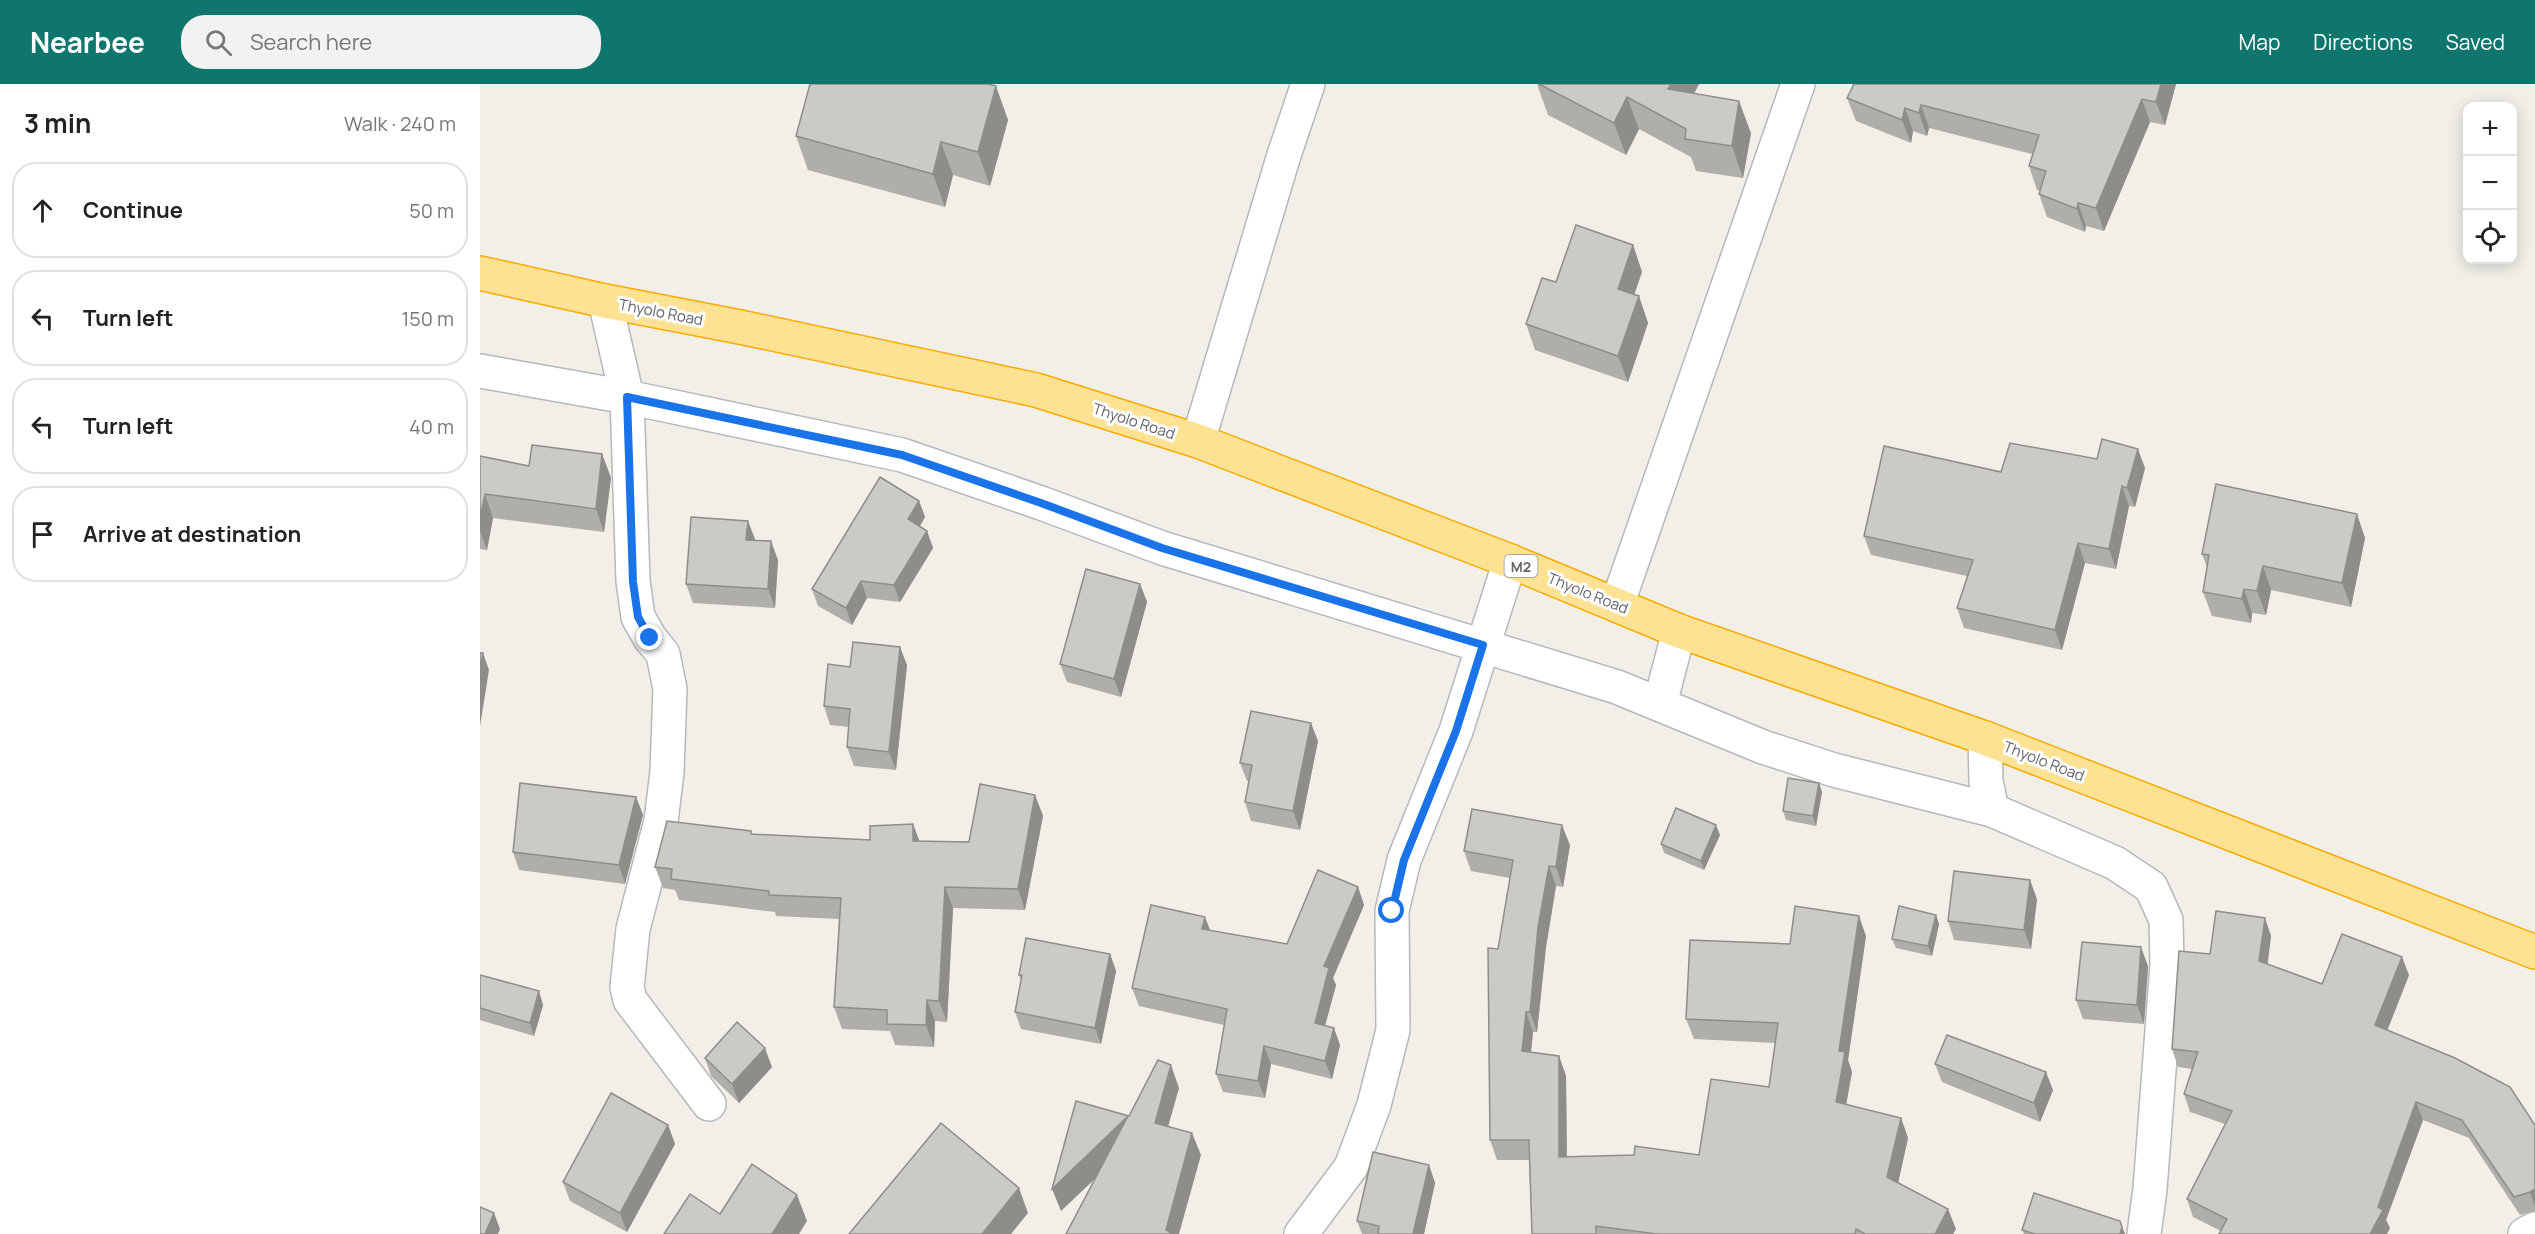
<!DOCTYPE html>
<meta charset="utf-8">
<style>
body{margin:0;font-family:Manrope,sans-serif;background:#f2f2f2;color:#222}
.controls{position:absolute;right:18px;top:18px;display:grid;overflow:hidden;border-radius:12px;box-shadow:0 3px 15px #0003}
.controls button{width:54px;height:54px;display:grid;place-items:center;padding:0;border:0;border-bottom:2px solid #e0e0e0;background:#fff;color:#222;font:30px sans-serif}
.stop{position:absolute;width:18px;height:18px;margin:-14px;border:4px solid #1a73e8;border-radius:50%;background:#fff}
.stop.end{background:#1a73e8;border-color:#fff;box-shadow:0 2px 6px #0008}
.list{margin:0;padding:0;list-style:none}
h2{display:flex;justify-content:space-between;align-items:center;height:78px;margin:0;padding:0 24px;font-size:26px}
h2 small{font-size:20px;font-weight:400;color:#767676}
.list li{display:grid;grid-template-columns:39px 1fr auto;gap:18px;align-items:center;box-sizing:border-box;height:96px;margin:0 12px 12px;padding:0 12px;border:2px solid #e0e0e0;border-radius:24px}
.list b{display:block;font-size:22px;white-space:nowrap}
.list em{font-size:20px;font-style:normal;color:#767676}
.icon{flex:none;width:33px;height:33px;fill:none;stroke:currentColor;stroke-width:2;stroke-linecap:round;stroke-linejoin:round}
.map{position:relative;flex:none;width:2055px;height:1150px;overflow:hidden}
header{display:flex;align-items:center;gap:36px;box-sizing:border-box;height:84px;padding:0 30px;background:#0f766e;color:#fff}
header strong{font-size:28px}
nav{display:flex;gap:33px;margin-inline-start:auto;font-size:21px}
.search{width:420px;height:54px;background:#f2f2f2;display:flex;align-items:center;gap:15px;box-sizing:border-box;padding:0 21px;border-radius:24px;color:#767676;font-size:22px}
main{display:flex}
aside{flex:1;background:#fff}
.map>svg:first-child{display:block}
</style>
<header>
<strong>Nearbee</strong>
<div class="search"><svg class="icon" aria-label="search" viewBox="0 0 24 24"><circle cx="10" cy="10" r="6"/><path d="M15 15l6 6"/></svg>Search here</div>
<nav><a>Map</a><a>Directions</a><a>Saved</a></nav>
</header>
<main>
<aside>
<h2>3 min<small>Walk · 240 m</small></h2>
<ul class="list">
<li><svg class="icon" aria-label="ahead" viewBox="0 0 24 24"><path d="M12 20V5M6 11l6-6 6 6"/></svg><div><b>Continue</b></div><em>50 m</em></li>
<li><svg class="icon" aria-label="left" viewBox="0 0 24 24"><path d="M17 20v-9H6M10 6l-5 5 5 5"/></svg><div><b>Turn left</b></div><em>150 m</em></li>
<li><svg class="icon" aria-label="left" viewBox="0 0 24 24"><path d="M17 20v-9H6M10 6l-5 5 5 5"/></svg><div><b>Turn left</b></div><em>40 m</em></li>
<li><svg class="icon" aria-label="arrive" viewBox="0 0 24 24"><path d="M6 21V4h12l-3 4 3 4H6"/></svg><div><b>Arrive at destination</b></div></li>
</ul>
</aside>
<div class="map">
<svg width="2055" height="1150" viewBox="0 0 2055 1150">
<rect width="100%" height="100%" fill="#f1efe8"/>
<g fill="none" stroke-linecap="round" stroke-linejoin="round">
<defs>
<g id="street">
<path d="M125 217 147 313 153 497 158 533 170 554 183 570 190 605 187 688 181 737 153 845 147 903 150 916 229 1020"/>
<path d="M0 287 147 313 422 371 561 419 682 464 1137 603 1283 663 1354 686 1512 726 1635 779 1671 803 1686 836 1687 881 1670 1105 1664 1150"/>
<path d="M718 357 804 71 828 0"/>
<path d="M1137 521 1318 0"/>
<path d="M1180 620 1199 547"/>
<path d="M1505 654 1506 697 1512 726"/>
<path d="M821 1150 871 1083 894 1021 913 946 912 827 924 776 976 647 1030 477"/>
<path d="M2045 1150 2055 1145"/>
</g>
<path id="highway" d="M0 189 125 217 260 243 556 306 718 357 1030 477 1199 547 1505 654 2055 868"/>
</defs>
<use href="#street" stroke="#b5b8bc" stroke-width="36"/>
<use href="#highway" stroke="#f9ab00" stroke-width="36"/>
<use href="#street" stroke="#fff" stroke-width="33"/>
<use href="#highway" stroke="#fde293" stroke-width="33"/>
</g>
<g fill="#afaea9">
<path d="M1057 0H1219L1214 9 1271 49 1263 94 1216 87 1211 73 1159 45 1146 71 1068 31Z"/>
<path d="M1696 0 1685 41 1670 38 1624 147 1606 142 1605 148 1567 133 1559 110 1560 106H1557L1549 82 1552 70 1449 44 1447 52 1433 47 1431 59 1376 37 1367 14Z"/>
<path d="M528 36 510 102 473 91 465 123 328 86 316 52Z"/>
<path d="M1153 161 1162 188 1154 211 1168 239 1148 298 1055 266 1046 240 1076 198Z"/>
<path d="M122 370 131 394 124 448 13 434 7 466 0 465V372L49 382Z"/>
<path d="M1665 384 1655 423 1649 422 1636 485 1605 479 1582 566 1484 544 1477 524 1487 492 1391 471 1384 452 1521 388Z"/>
<path d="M439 417 445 433 440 442 447 447 453 464 420 518 387 514 372 541 338 522 332 505Z"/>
<path d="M1885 454 1871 523 1791 506 1786 531 1772 529 1771 539 1732 532 1723 508 1727 483 1722 470Z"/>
<path d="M275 455 274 456 298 476 295 524 213 519 206 500Z"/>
<path d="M660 500 667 518 641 613 587 598 580 580Z"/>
<path d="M427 581 416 686 374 682 367 663 369 643 350 641 344 622 370 583Z"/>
<path d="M838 657 820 746 771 737 765 718 769 697H767L760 679Z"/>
<path d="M1342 708 1336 742 1306 736 1303 727Z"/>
<path d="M555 711 563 732 545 826 473 824 467 938 455 937 454 963 415 961 410 947 362 945 354 923 359 835 296 832 295 828 199 816 195 806 183 804 175 783 273 750 390 756 433 740 439 758H489Z"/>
<path d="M156 713 163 731 145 800 39 786 33 768Z"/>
<path d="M1240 751 1224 786 1184 769 1181 760Z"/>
<path d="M1090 761 1083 803 1076 802 1066 863 1057 948H1053L1051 968 1079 972 1086 992 1087 1073 1219 1071 1289 1003 1295 959 1214 955 1206 935 1310 860 1386 852 1368 976 1372 988 1366 1021 1421 1034 1428 1054 1418 1098 1476 1145 1473 1150H1052L1049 1076H1017L1010 1056 1018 865 1030 794 991 787 984 767Z"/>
<path d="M878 803 884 821 853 894 856 901 845 941 860 961 852 995 791 980 785 1014 743 1008 736 990 744 941 659 922 652 904 730 847 807 860Z"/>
<path d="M1557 815 1551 865 1474 856 1468 837Z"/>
<path d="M1456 831 1459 840 1452 872 1416 864 1412 855Z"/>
<path d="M1791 852 1788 880 1842 900 1929 891 1907 946 2055 1041V1127L2040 1131 1989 1054 1943 1036 1906 1136 1910 1144 1741 1147 1713 1133 1707 1115 1745 1040 1710 1028 1704 1010 1712 985 1698 983 1692 965 1730 870Z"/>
<path d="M630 870 636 887 621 960 541 945 535 928 541 897 539 891Z"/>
<path d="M1668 882 1664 940 1603 935 1596 916Z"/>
<path d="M0 892 63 921 54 952 0 936Z"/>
<path d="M225 974 292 983 259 1019 231 992Z"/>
<path d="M1455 980 1573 1006 1560 1038 1462 998Z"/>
<path d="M188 1041 195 1060 147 1148 90 1117 83 1098Z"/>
<path d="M949 1081 955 1099 944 1150H882L877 1137Z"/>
<path d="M1542 1146 1645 1150H1544Z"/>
</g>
<g fill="#8f8d8a">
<path d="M1191 0H1219L1200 37 1188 5Z"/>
<path d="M1681 0H1696L1685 41 1676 18Z"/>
<path d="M516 2 528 36 510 102 498 68Z"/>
<path d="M1147 13 1159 45 1146 71 1134 39Z"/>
<path d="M1662 15 1670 38 1624 147 1616 124Z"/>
<path d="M1259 17 1271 49 1263 94 1252 62Z"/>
<path d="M1441 21 1449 44 1447 52 1439 29Z"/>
<path d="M1425 24 1433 47 1431 59 1422 36Z"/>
<path d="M461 58 473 91 465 123 453 90Z"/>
<path d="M1598 119 1606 142 1605 148 1597 125Z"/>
<path d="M1153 161 1162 188 1147 231 1138 205Z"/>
<path d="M1159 212 1168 239 1148 298 1138 272Z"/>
<path d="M1658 365 1665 384 1655 423 1647 404Z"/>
<path d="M122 370 131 394 124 448 116 425Z"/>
<path d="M1642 402 1649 422 1636 485 1629 465Z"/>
<path d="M5 410 13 434 7 466 0 447V434Z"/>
<path d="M439 417 445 433 434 452 428 435Z"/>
<path d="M1877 430 1885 454 1871 523 1862 499Z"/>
<path d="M268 437 275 455 273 475 266 456Z"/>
<path d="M447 447 453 464 420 518 414 501Z"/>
<path d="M291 457 298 476 295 524 288 505Z"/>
<path d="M1598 459 1605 479 1582 566 1575 546Z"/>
<path d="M1783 482 1791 506 1786 531 1777 507Z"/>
<path d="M381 497 387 514 372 541 366 524Z"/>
<path d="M660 500 667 518 641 613 634 595Z"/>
<path d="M1764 505 1772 529 1771 539 1762 515Z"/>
<path d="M420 563 427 581 416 686 409 668Z"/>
<path d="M3 569 9 586 0 642V586Z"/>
<path d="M831 639 838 657 820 746 813 727Z"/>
<path d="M1339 699 1342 708 1336 742 1333 732Z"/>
<path d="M555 711 563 732 545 826 538 805Z"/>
<path d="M156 713 163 731 145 800 139 781Z"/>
<path d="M433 740 441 761 433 757Z"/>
<path d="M1082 741 1090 761 1083 803 1076 783Z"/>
<path d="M1236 741 1240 751 1224 786 1221 777Z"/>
<path d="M1069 782 1076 802 1066 863 1057 948 1050 928 1058 843Z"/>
<path d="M1550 796 1557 815 1551 865 1544 846Z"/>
<path d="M465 803 473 824 467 938 459 917Z"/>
<path d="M878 803 884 821 853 894 856 901 841 957 835 939 844 882Z"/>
<path d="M1456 831 1459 840 1452 872 1448 862Z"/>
<path d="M1379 832 1386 852 1368 976 1372 988 1363 1038 1356 1018 1359 967Z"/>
<path d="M725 833 732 851 722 845Z"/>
<path d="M1785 834 1791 852 1785 895 1779 877Z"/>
<path d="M1661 863 1668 882 1664 940 1657 921Z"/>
<path d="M630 870 636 887 621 960 615 944Z"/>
<path d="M1922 873 1929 891 1902 960 1895 941Z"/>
<path d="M59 907 63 921 54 952 50 939Z"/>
<path d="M447 916 455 937 454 963 446 941Z"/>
<path d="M1046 928 1053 948 1049 987 1042 967Z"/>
<path d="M854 944 860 961 852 995 845 977Z"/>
<path d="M784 962 791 980 785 1014 778 997Z"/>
<path d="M285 964 292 983 259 1019 252 1000Z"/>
<path d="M1079 972 1086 992 1087 1094 1079 1073Z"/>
<path d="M691 981 699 1004 683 1061 675 1039Z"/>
<path d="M1566 988 1573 1006 1560 1038 1554 1019Z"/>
<path d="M1936 1018 1943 1036 1906 1136 1910 1144 1907 1150H1890L1898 1123Z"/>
<path d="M648 1032 657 1055 581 1127 572 1105Z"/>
<path d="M1421 1034 1428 1054 1415 1113 1407 1093Z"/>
<path d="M188 1041 195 1060 147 1148 140 1129Z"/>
<path d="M712 1049 721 1071 699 1150H687L686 1146Z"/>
<path d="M949 1081 955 1099 944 1150H933Z"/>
<path d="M539 1104 548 1129 531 1150H502Z"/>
<path d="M2055 1105V1122L2050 1108Z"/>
<path d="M317 1111 327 1137 319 1150H292Z"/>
<path d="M1468 1125 1476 1145 1473 1150H1455Z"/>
<path d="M14 1129 20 1145 18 1150H5Z"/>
<path d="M1640 1137 1645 1150H1640Z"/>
</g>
<g fill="#cccac5" stroke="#8f8d8a" stroke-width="1.5">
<path d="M330 0H508L516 2 498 68 461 58 453 90 316 52Z"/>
<path d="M1059 0H1191L1188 5 1259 17 1252 62 1205 55 1206 45 1147 13 1134 39Z"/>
<path d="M1374 0H1681L1676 18 1662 15 1616 124 1598 119 1597 125 1559 110 1566 87 1549 82 1559 51 1441 21 1439 29 1425 24 1422 36 1367 14Z"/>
<path d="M1096 141 1153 161 1138 205 1159 212 1138 272 1046 240 1062 194 1076 198Z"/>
<path d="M1622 355 1658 365 1647 404 1642 402 1629 465 1598 459 1575 546 1477 524 1493 476 1384 452 1404 362 1521 388 1530 359 1617 375Z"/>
<path d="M52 361 122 370 116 425 5 410 0 434V372L49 382Z"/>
<path d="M400 393 439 417 428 435 447 447 414 501 381 497 366 524 332 505Z"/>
<path d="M1736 400 1877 430 1862 499 1783 482 1777 507 1764 505 1762 515 1723 508 1729 471 1722 470Z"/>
<path d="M211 433 268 437 266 456 291 457 288 505 206 500Z"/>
<path d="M606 485 660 500 634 595 580 580Z"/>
<path d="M373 558 420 563 409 668 367 663 370 625 344 622 348 580 370 583Z"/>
<path d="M0 569H3L0 586Z"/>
<path d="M771 627 831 639 813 727 765 718 772 681 760 679Z"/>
<path d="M1308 694 1339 699 1333 732 1303 727Z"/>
<path d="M40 699 156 713 139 781 33 768Z"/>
<path d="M500 700 555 711 538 805 465 803 459 917 447 916 446 941 407 940V926L354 923 361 814 289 811V807L191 795 192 785 175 783 187 737 271 747V750L390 756V742L433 740V757L489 758Z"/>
<path d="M1196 724 1236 741 1221 777 1181 760Z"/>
<path d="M992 725 1082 741 1076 783 1069 782 1058 843 1050 928H1046L1042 967 1079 972V1073L1154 1071 1155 1062 1219 1071 1231 995 1289 1003 1298 939 1206 935 1210 856 1310 860 1315 822 1379 832 1359 967 1365 968 1356 1018 1421 1034 1407 1093 1468 1125 1455 1150H1385L1376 1145 1375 1150H1177L1116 1142V1150H1052L1049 1056H1010L1008 864 1018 865 1033 776 984 767Z"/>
<path d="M838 786 878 803 844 882 849 884 835 939 854 944 845 977 784 962 778 997 736 990 747 925 652 904 671 821 725 833 722 845 807 860Z"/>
<path d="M1474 787 1550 796 1544 846 1468 837Z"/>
<path d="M1419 822 1456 831 1448 862 1412 855Z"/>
<path d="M1736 827 1785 834 1779 877 1842 900 1862 850 1922 873 1895 941 1975 974 2030 1003 2055 1041V1105L2050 1108 2034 1113 1982 1036 1936 1018 1898 1123 1903 1126 1890 1150H1739L1747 1135 1707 1115 1752 1027 1704 1010 1718 968 1692 965 1699 867 1730 870Z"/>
<path d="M546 854 630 870 615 944 535 928 542 891H539Z"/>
<path d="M1602 858 1661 863 1657 921 1596 916Z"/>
<path d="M0 891 59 907 50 939 0 924Z"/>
<path d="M257 938 285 964 252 1000 225 974Z"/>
<path d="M1467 951 1566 988 1554 1019 1455 980Z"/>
<path d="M678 976 691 981 675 1039 712 1049 686 1146 693 1150H586L648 1032 572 1105 596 1017 649 1032Z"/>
<path d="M131 1009 188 1041 140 1129 83 1098Z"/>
<path d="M461 1039 539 1104 502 1150H369Z"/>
<path d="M893 1068 949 1081 933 1150H898L899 1142 877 1137Z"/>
<path d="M272 1080 317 1111 292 1150H184L210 1110 240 1130Z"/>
<path d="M1554 1109 1640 1137 1642 1143 1640 1150H1555L1542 1146Z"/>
<path d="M0 1123 14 1129 5 1150H0Z"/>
</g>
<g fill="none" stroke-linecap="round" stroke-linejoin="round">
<path stroke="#1a73e8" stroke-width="8" d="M170 554 158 533 153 498 147 313 422 371 561 419 682 464 1003 561 976 647 924 776 912 827"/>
</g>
<g text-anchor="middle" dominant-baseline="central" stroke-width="6" stroke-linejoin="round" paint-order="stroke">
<rect fill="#fff" stroke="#8f9295" stroke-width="1.5" x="1024.5" y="471" width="33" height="22" rx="4.5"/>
<g font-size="14" font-weight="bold" fill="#5f6368">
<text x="1041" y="482">M2</text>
</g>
<g font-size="15" fill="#5f6368" stroke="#fff">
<text transform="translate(181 228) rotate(11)">Thyolo Road</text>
<text transform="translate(654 337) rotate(18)">Thyolo Road</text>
<text transform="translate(1108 509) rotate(22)">Thyolo Road</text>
<text transform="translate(1564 677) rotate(21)">Thyolo Road</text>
</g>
</g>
</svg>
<div class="controls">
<button>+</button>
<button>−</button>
<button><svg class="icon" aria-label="locate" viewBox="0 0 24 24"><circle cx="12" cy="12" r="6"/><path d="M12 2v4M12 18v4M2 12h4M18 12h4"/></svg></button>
</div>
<div class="stop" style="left:912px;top:827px"></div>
<div class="stop end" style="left:170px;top:554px"></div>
</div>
</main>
